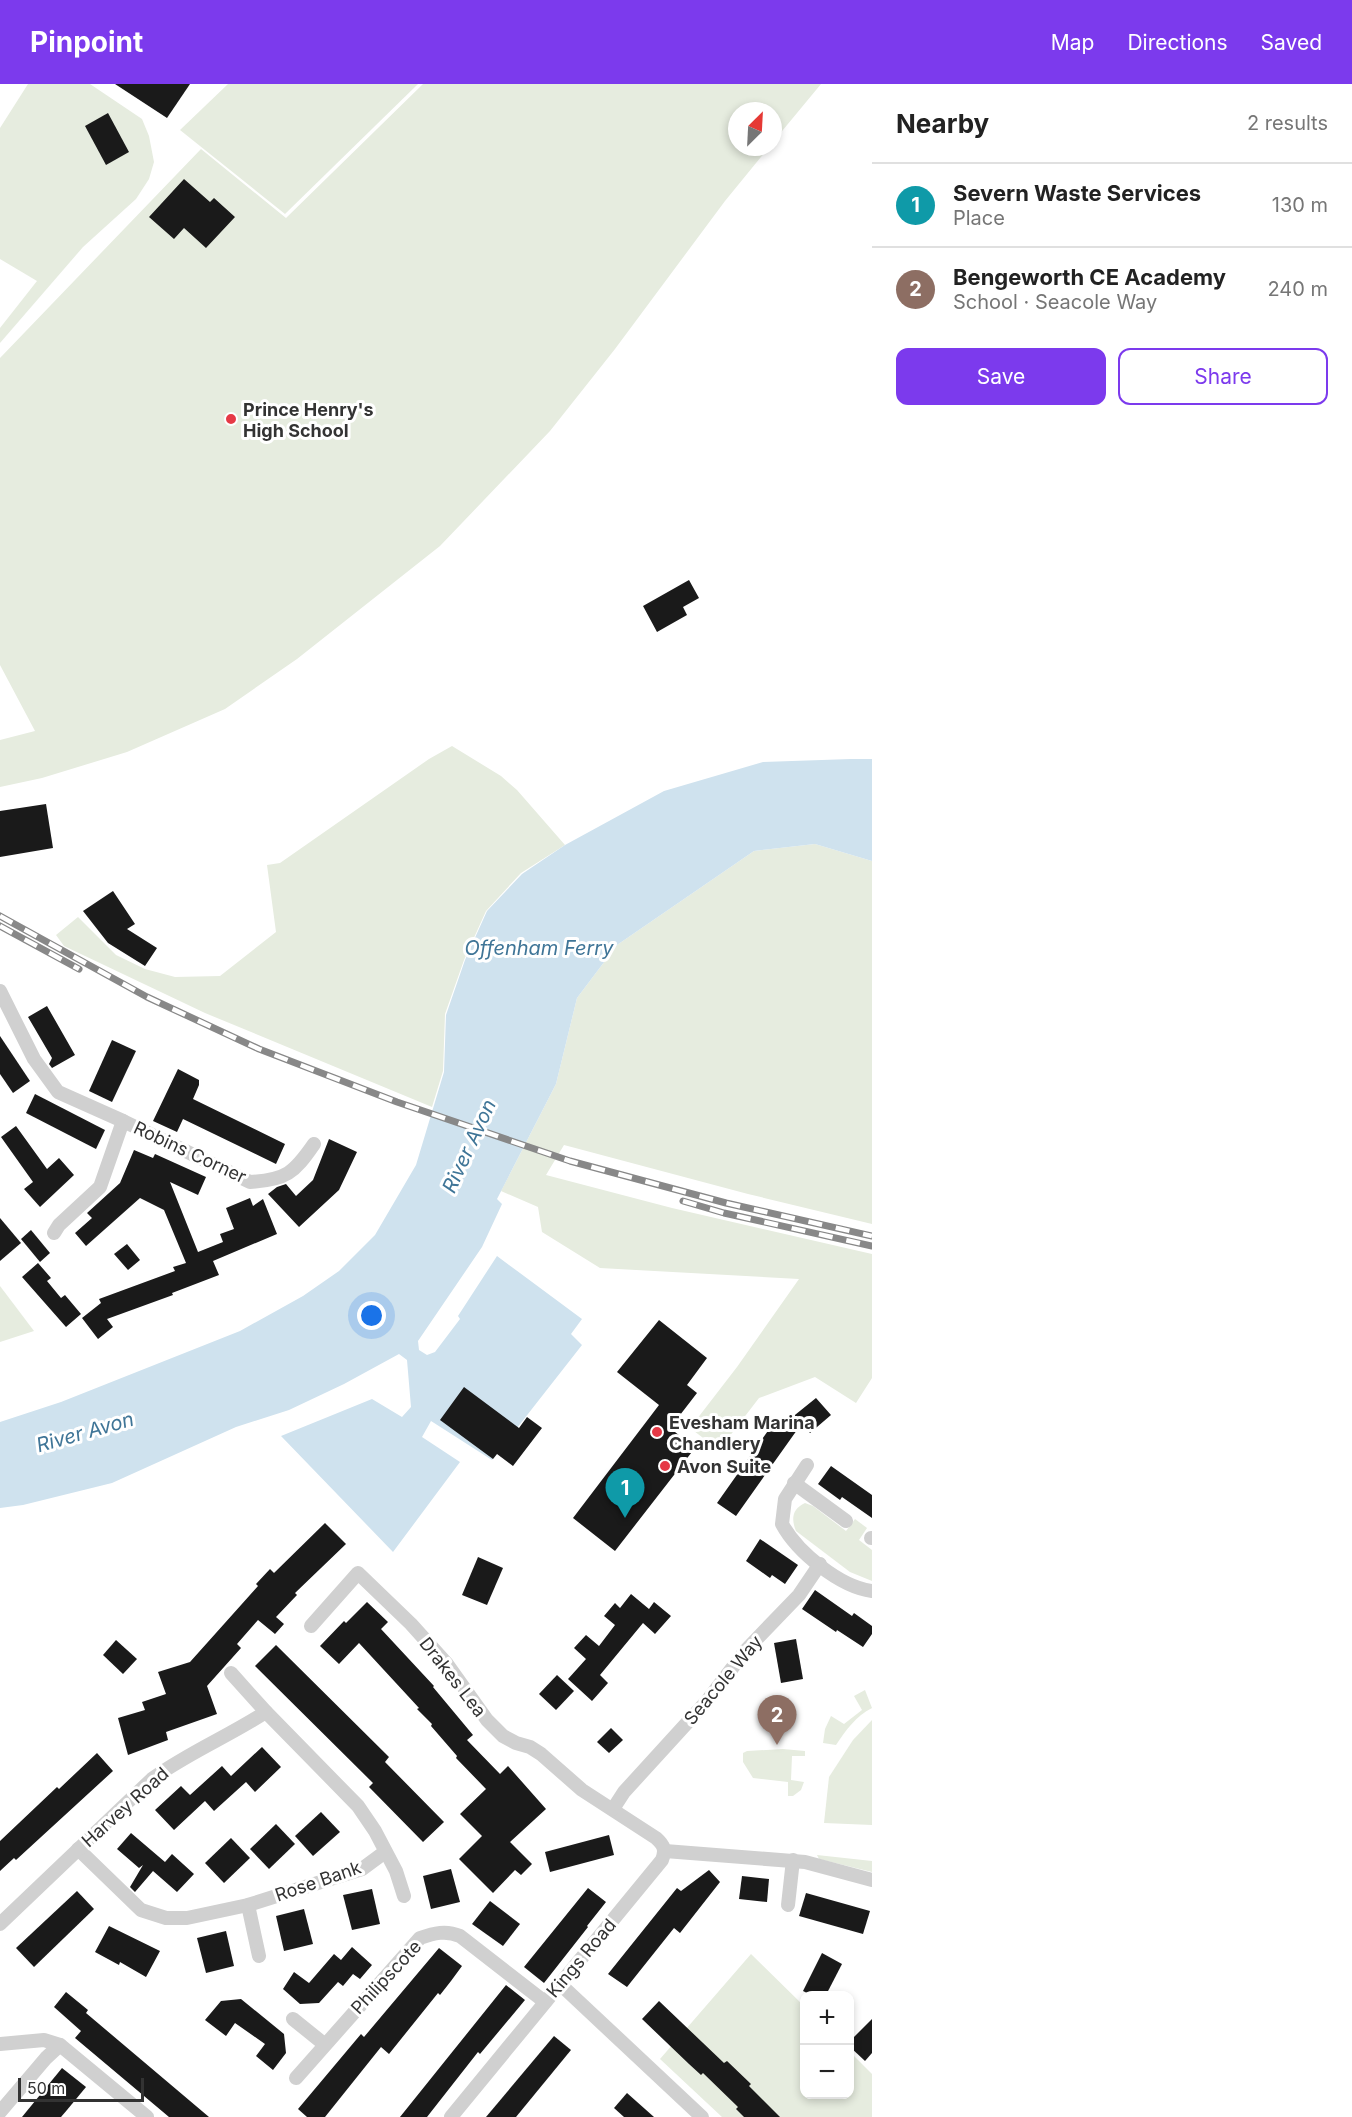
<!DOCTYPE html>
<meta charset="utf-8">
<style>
body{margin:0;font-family:Inter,sans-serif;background:#f2f2f2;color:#222}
.controls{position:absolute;right:18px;bottom:18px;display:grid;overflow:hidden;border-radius:12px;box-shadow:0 3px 9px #0003}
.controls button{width:54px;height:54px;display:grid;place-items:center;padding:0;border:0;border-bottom:2px solid #e0e0e0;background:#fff;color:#222;font:30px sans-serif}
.compass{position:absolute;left:728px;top:18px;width:54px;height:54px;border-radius:50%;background:#fff;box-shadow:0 3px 9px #0003;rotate:24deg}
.scale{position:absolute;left:18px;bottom:15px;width:126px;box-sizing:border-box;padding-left:6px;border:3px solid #333;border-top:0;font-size:16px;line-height:21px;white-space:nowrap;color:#333;-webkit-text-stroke:4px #fff;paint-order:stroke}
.you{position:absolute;left:372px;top:1232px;width:21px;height:21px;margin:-15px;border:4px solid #fff;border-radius:50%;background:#1a73e8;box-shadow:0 0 0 9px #1a73e833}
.badge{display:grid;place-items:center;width:39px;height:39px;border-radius:50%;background:#7c3aed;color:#fff;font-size:20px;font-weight:700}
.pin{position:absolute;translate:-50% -50px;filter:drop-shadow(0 2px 3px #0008)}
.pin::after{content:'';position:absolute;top:32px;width:21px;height:18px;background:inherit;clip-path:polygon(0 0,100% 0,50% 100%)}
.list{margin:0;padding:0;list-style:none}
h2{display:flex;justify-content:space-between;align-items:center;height:78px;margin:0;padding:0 24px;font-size:26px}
h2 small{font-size:20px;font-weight:400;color:#767676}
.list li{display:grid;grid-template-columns:39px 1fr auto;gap:18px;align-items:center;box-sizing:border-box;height:84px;padding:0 24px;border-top:2px solid #e0e0e0}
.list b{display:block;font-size:22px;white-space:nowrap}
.list p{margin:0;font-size:20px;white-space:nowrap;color:#767676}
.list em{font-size:20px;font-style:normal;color:#767676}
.actions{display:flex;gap:12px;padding:18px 24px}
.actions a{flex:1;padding:14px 0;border:2px solid #7c3aed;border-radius:12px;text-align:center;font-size:21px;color:#7c3aed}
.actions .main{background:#7c3aed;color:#fff}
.map{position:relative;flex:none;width:872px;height:2033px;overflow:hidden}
header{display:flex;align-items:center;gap:36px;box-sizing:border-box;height:84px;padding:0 30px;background:#7c3aed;color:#fff}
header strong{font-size:28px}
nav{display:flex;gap:33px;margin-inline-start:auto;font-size:21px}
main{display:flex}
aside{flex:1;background:#fff}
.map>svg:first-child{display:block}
</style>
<header>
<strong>Pinpoint</strong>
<nav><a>Map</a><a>Directions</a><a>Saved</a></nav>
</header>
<main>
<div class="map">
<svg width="872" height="2033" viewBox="0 0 872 2033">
<rect width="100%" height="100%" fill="#fff"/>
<g fill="#e6ecdf">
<path d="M28 0H90L142 35 149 52 154 78 149 95 136 115 83 163 0 259V244L37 197 0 175V44Z"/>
<path d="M228 0H418L285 130 180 46Z"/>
<path d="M423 0H821L773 58V27H737V63H769L725 117 615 265 550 347 440 462 297 575 225 625 127 668 42 694 0 703V656L35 647 0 581V274L201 65 286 134Z"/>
<path d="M452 662 501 692 517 706 565 761 521 789 486 827 464 876 445 930 443 987 432 1023 205 929 64 862 56 851 78 833 116 871 145 885 175 893 220 892 276 848 267 781 280 779 429 675Z"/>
<path d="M815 760 872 777V1140L748 1110 564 1061 546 1091 672 1124 872 1170V1294L856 1319 815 1293 759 1314 719 1366 690 1344 737 1283 799 1195 600 1184 542 1148 538 1123 501 1107 556 1000 577 914 617 861 754 767Z"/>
<path d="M0 1202 34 1247 0 1258Z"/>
<path d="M805 1419 813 1422 846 1447 855 1435 867 1444 859 1456 872 1466V1497L850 1488 796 1447C791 1435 792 1425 805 1419Z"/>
<path d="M865 1606 872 1624C856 1632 846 1646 836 1661L823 1659 825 1645 831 1632 844 1640 862 1626 854 1612Z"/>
<path d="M872 1636V1741L824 1739 829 1693 853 1656Z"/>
<path d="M783 1665 805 1667V1672H792L791 1696 804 1698 801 1706 793 1712H788V1698L753 1694 743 1678V1669L747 1667Z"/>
<path d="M817 1771 872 1777V1788L819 1775Z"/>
<path d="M751 1870 804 1922V2010H850V1968L872 1990V2033H722L660 1975Z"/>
</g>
<path fill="#cfe2ee" d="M851 675H872V777L815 760 754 767 617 861 577 914 556 1000 497 1115 502 1120 482 1163 418 1257 419 1266 427 1271 435 1268 460 1235 458 1232 497 1172 582 1235 571 1250 582 1261 492 1376 431 1337 422 1353 460 1378 393 1468 281 1352 372 1315 402 1333 411 1323 407 1276 399 1270 344 1300 289 1326 236 1343 112 1399 23 1421 0 1424V1338L61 1318 240 1247 303 1212 339 1187 375 1151 416 1081 444 988 446 931 465 876 487 827 522 790 565 761 664 707 763 678Z"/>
<g fill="#1a1a1a">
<path d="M115 0H190L167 34Z"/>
<path d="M108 29 129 68 106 81 85 42Z"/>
<path d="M184 95 210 118 214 114 235 133 206 164 184 144 174 155 149 133Z"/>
<path d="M689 496 699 514 683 523 687 531 657 548 643 522Z"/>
<path d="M46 720 53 764 0 773V727Z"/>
<path d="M113 807 135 840 127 845 157 864 145 882 108 859 83 827Z"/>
<path d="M47 922 75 971 52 984 49 980 52 974 28 933Z"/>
<path d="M0 952 30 997 13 1009 0 990Z"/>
<path d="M112 956 136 967 112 1018 89 1007Z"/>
<path d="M178 985 199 996V1001L193 1015 285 1060 276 1080 183 1035 177 1048 153 1037Z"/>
<path d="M35 1010 105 1046 96 1065 26 1029Z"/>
<path d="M16 1042 47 1085 59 1074 74 1091 40 1123 24 1105 33 1098 1 1053Z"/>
<path d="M329 1055 357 1068 339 1106 299 1143 268 1110 277 1103 286 1100 296 1112 313 1096Z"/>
<path d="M134 1066 153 1074 155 1070 206 1093 198 1111 170 1098 198 1168 223 1158 220 1150 234 1145 226 1124 250 1114 253 1122 263 1115 277 1150 213 1177 219 1191 172 1209 173 1211 107 1235 113 1243 98 1255 82 1234 101 1219 99 1215 175 1187 173 1183 186 1179 164 1126 140 1114 86 1162 75 1149 92 1134 87 1129 120 1099Z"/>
<path d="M0 1134 21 1159 0 1177Z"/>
<path d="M31 1146 50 1169 40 1178 21 1155Z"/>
<path d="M127 1160 140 1176 128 1186 114 1170Z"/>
<path d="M38 1179 51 1194 47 1197 61 1214 65 1211 81 1230 66 1243 22 1193Z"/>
<path d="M659 1236 707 1274 687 1301 697 1309 670 1344 695 1364 615 1467 573 1434 659 1321 617 1288Z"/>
<path d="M464 1303 519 1344 527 1333 542 1344 513 1382 497 1370 493 1375 440 1336Z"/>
<path d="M816 1314 831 1331 810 1349 802 1339 736 1432 717 1419 777 1334 785 1339Z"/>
<path d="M831 1382 872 1411V1434L842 1413 840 1416 818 1400Z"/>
<path d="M325 1439 346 1460 295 1509 297 1511 276 1533 284 1540 275 1550 258 1536 237 1560 241 1564 207 1602 217 1630 166 1648 168 1656 128 1671 118 1634 145 1626 142 1618 166 1610 158 1588 190 1578 258 1502 256 1500 270 1485 274 1489Z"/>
<path d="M760 1455 798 1481 785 1500 772 1491 770 1494 746 1477Z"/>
<path d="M478 1473 503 1484 487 1521 462 1511Z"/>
<path d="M815 1506 852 1532 854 1529 872 1542V1550L863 1563 837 1546 836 1548 802 1525Z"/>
<path d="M631 1510 649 1525 654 1518 671 1532 655 1550 643 1539 600 1591 608 1599 592 1617 568 1595 586 1575 574 1564 586 1551 599 1562 615 1541 604 1532 615 1519 620 1524Z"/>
<path d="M367 1518 388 1538 381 1545 434 1602 433 1603 473 1651 467 1656 500 1690 508 1682 546 1725 510 1758 532 1780 521 1791 515 1786 493 1809 459 1775 482 1752 460 1730 486 1705 456 1674 457 1672 431 1642 432 1640 417 1625 419 1624 359 1559 339 1580 320 1562 344 1537 346 1539Z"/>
<path d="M796 1555 803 1595 781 1599 774 1559Z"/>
<path d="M116 1556 137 1575 123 1590 103 1571Z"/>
<path d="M276 1561 389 1673 385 1678 444 1738 423 1758 369 1703 373 1699 255 1582Z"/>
<path d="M557 1591 574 1607 556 1626 539 1610Z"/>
<path d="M611 1644 623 1656 609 1669 597 1658Z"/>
<path d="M262 1663 281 1683 255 1708 246 1698 214 1727 205 1717 174 1746 155 1726 181 1702 190 1711 222 1682 231 1692Z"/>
<path d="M97 1669 113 1687 16 1776 14 1774 0 1787V1757L57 1703 59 1705Z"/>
<path d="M321 1728 340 1748 313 1772 295 1752Z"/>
<path d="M276 1740 295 1760 269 1785 250 1765Z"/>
<path d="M131 1749 165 1778 172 1770 194 1790 177 1808 153 1787 135 1808 130 1803 143 1781 139 1784 117 1765Z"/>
<path d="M609 1751 614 1771 550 1788 545 1768Z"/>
<path d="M231 1754 250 1774 224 1799 205 1779Z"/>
<path d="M451 1785 460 1818 431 1825 423 1792Z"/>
<path d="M709 1786 720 1798 680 1849 674 1844 627 1903 608 1890 677 1804 681 1807Z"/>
<path d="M742 1792 769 1795 767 1818 739 1815Z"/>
<path d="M588 1804 606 1818 587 1842 588 1843 544 1899 524 1883Z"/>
<path d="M372 1805 380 1840 352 1846 343 1811Z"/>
<path d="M77 1807 94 1825 34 1883 16 1864Z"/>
<path d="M806 1809 870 1827 863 1850 799 1832Z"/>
<path d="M490 1817 520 1840 503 1862 472 1840Z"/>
<path d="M304 1825 313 1860 284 1867 276 1832Z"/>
<path d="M109 1842 160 1867 146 1893 120 1878 119 1881 95 1868Z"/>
<path d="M226 1847 234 1882 206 1889 197 1854Z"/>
<path d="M352 1863 372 1881 360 1895 353 1890 343 1902 338 1898 319 1919 300 1920 283 1905 294 1888 309 1899 334 1870 341 1876Z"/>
<path d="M439 1864 462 1882 451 1897 440 1911 438 1909 389 1970 381 1963 325 2033H307L298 2025 361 1950 364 1953Z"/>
<path d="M822 1869 842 1880 826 1911H811L803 1907Z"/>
<path d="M506 1901 525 1916 480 1970 478 1968 427 2033H400Z"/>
<path d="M66 1908 88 1926 86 1929 209 2033H169L75 1954 81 1947 54 1923Z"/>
<path d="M241 1915 284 1950 286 1969 273 1986 256 1972 265 1960 235 1939 226 1952 205 1936 221 1917Z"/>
<path d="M659 1917 724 1979 727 1977 751 2000 749 2002 780 2033H744L736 2025 738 2023 703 1989 701 1991 689 1980 642 1935Z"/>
<path d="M872 1935V1969L865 1977 849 1962V1958Z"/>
<path d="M554 1952 571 1966 516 2033H486Z"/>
<path d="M62 1984 86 2003 67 2026 61 2033H22Z"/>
<path d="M627 2009 654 2033H624L614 2024Z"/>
</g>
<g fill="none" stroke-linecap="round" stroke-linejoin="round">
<g stroke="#d0d0d0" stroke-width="14">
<path d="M0 907 34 975 58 1008 123 1037 100 1103 59 1141 54 1149"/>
<path d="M123 1037 250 1098C286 1096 294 1089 314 1060"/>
<path d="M807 1381 785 1415 782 1440C797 1468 840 1503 872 1507"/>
<path d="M794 1399 846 1437"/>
<path d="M871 1454H872"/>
<path d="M311 1542 358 1489 411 1540 447 1580 487 1636 503 1652 516 1659 530 1663 541 1670 582 1706 656 1754C664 1761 666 1766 662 1776L451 2033"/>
<path d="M231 1589 266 1628 358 1722 375 1747 396 1787 404 1812"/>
<path d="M613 1725 624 1708 707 1617 746 1566 799 1511 820 1480"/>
<path d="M78 1765 141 1826 166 1834H187L248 1821 362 1785 385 1768"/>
<path d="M665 1767 805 1778 872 1796"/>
<path d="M248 1821 259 1872"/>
<path d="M788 1821 793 1776"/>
<path d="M0 1840 152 1695C188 1669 229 1652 266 1628"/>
<path d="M560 1900 702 2033"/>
<path d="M293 1935 324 1960"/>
<path d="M0 1960 44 1956 60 1961 147 2033"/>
<path d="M296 1994 420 1854C434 1849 446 1846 460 1852L545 1918"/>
<path d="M0 2028 46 1974 60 1961"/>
</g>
<defs>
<g id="rail">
<path d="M0 832 147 913 259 965 397 1018 570 1077 726 1119 872 1152"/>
<path d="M0 842 79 885"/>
<path d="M683 1117 724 1129 872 1162"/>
</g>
</defs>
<use href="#rail" stroke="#888" stroke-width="7"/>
<use href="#rail" stroke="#fff" stroke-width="4.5" stroke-dasharray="14" stroke-linecap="butt"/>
</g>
<g fill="#e63946" stroke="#fff" stroke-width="2">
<circle cx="231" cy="335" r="6"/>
<circle cx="657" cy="1348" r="6"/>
<circle cx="665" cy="1382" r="6"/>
</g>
<g text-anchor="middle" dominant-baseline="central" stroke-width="6" stroke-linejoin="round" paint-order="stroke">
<g font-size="18" font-weight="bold" fill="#333" stroke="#fff" text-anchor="start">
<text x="243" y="325">Prince Henry's<tspan x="243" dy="21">High School</tspan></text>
<text x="669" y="1338">Evesham Marina<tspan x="669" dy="21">Chandlery</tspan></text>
<text x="677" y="1382">Avon Suite</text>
</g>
<g font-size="18" fill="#333" stroke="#fff">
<text transform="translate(190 1068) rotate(25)">Robins Corner</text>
<text transform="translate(453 1593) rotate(52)">Drakes Lea</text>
<text transform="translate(723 1596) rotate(-50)">Seacole Way</text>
<text transform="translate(125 1723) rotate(-42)">Harvey Road</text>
<text transform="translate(318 1797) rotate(-19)">Rose Bank</text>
<text transform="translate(581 1874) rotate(-50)">Kings Road</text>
<text transform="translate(386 1893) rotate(-47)">Philipscote</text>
</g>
<g font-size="20" font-style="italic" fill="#3f7597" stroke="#fff">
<text x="539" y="864">Offenham Ferry</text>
<text transform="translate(469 1062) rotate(-65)">River Avon</text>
<text transform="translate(85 1348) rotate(-16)">River Avon</text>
</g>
</g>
</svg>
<div class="controls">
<button>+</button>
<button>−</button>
</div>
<svg class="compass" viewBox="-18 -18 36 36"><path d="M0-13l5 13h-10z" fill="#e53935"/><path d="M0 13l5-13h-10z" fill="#767676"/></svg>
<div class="scale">50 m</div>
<div class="you"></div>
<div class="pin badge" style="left:625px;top:1434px;background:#0f9aa8">1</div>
<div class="pin badge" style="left:777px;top:1661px;background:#8d6e63">2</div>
</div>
<aside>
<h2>Nearby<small>2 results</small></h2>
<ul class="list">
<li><span class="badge" style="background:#0f9aa8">1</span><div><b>Severn Waste Services</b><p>Place</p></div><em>130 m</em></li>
<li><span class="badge" style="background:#8d6e63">2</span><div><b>Bengeworth CE Academy</b><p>School · Seacole Way</p></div><em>240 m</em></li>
</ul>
<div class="actions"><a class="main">Save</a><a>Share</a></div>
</aside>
</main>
